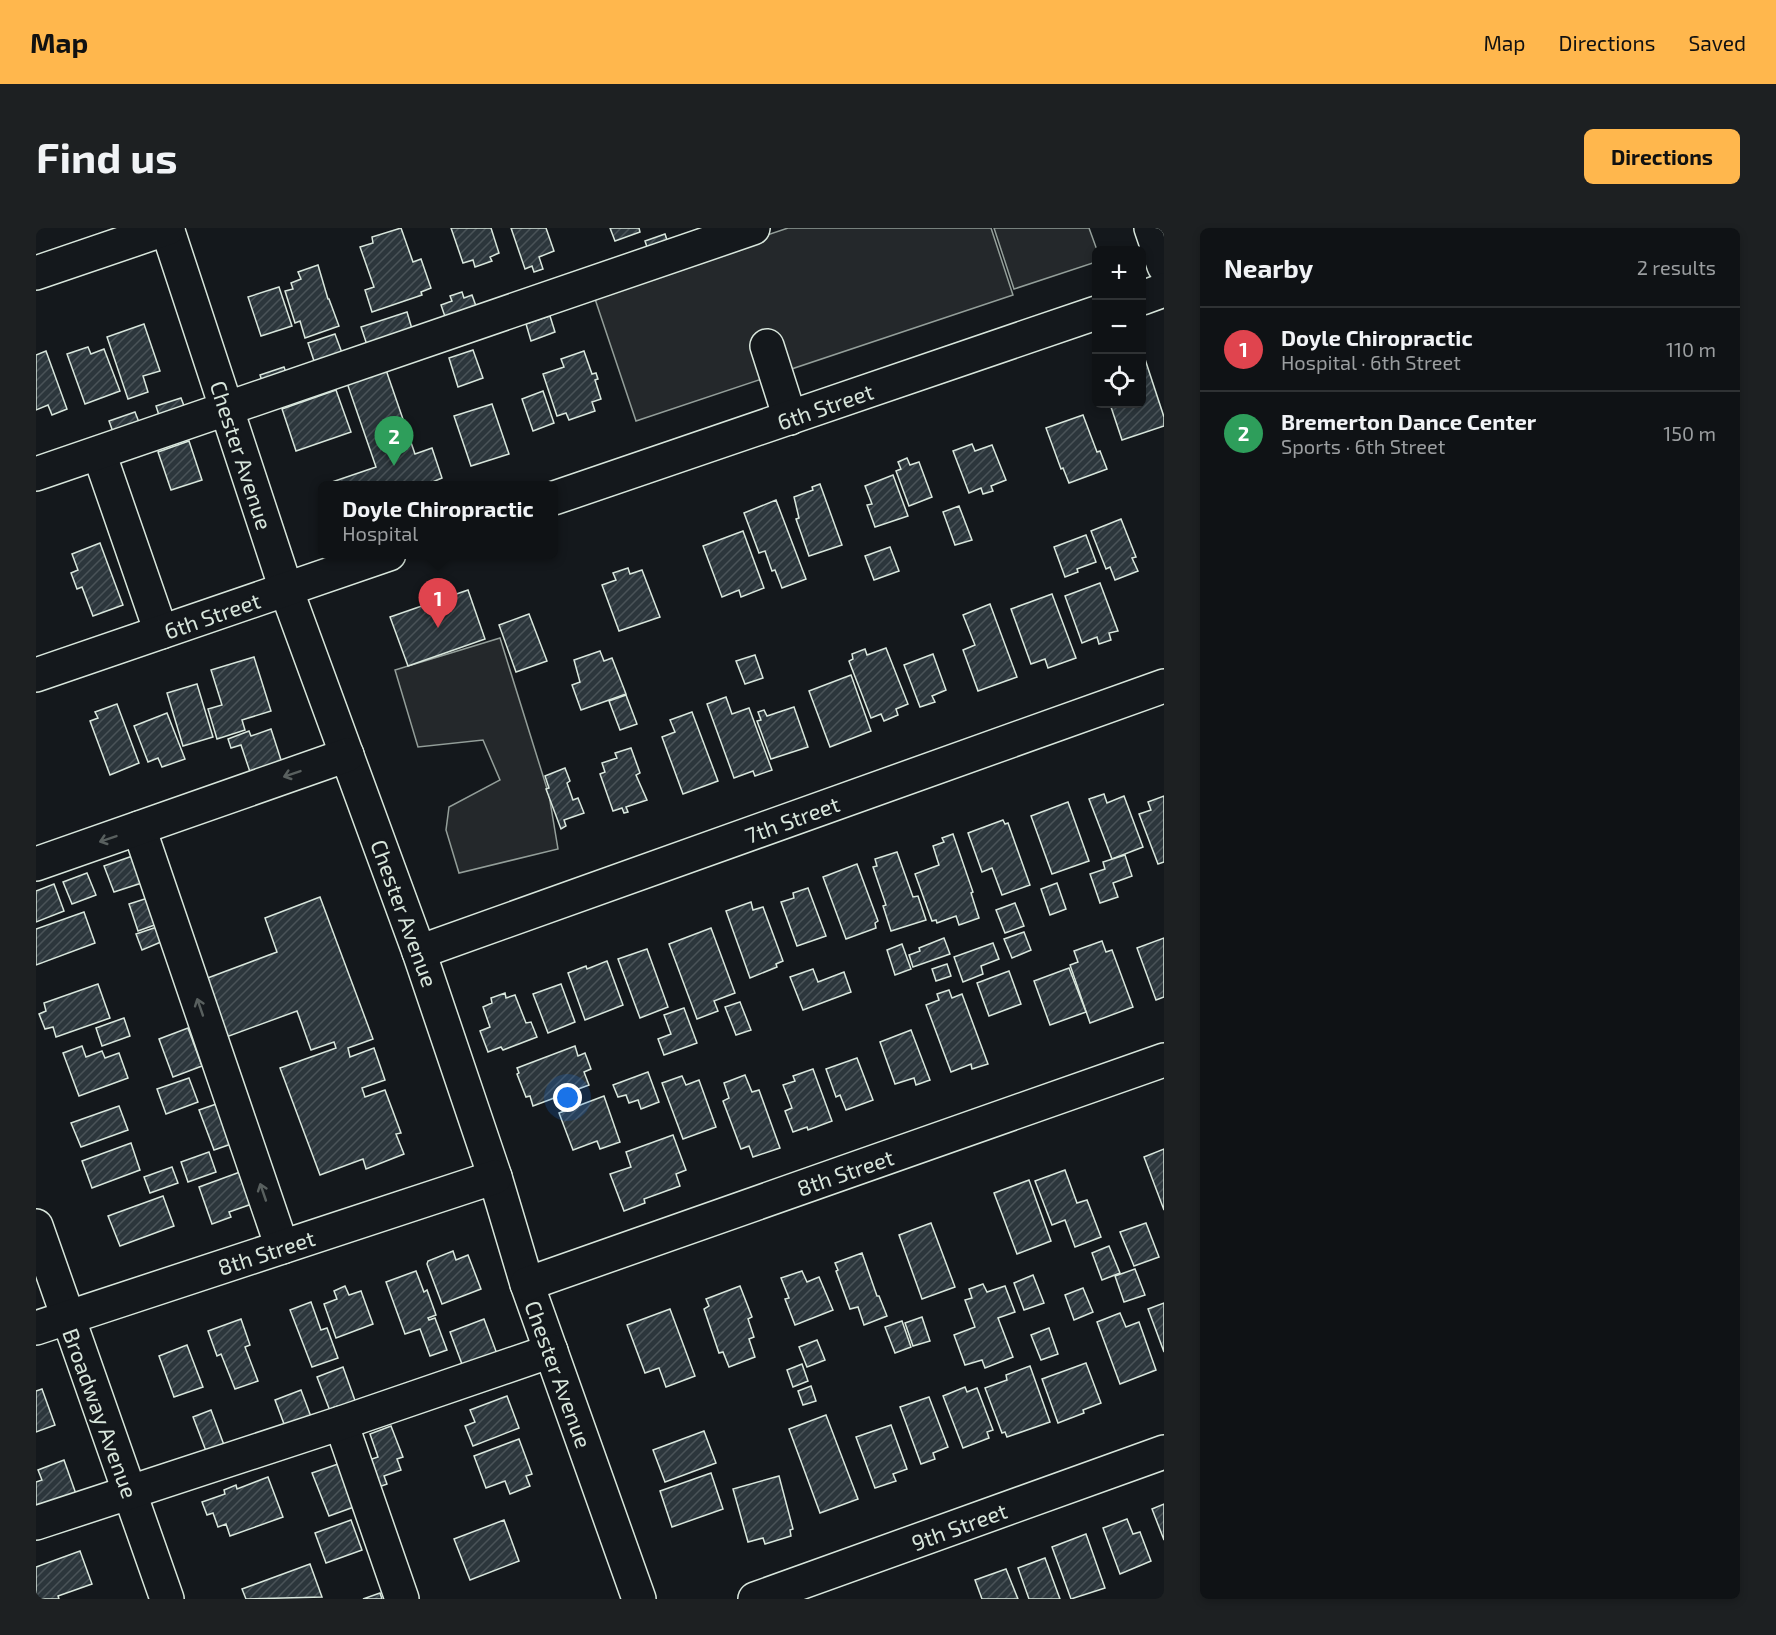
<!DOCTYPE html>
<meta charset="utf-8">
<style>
body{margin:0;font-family:"Exo 2",sans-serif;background:#1d2022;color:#f1f3f6}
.controls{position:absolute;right:18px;top:18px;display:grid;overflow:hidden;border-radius:9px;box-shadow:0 3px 9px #0003}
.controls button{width:54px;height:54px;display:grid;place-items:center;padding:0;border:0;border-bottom:2px solid #2f3234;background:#0f1215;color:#f1f3f6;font:30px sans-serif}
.you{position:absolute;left:532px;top:870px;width:21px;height:21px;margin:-15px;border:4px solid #fff;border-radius:50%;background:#1a73e8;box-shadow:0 0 0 9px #1a73e833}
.badge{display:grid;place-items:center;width:39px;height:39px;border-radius:50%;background:#ffb74d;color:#fff;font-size:20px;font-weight:700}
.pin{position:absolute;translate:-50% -50px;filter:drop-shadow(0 2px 3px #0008)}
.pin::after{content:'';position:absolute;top:32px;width:21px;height:18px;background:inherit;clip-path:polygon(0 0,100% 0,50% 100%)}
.popup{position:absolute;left:282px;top:253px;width:240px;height:78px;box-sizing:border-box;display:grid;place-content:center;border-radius:9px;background:#0f1215;filter:drop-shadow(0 2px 4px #0005);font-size:20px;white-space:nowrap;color:#9b9ea0}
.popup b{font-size:22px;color:#f1f3f6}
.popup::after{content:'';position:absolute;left:50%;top:100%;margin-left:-12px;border:12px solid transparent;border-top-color:#0f1215}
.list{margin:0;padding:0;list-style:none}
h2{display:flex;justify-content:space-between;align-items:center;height:78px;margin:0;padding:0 24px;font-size:26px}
h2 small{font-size:20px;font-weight:400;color:#9b9ea0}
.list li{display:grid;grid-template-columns:39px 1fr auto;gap:18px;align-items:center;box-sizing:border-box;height:84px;padding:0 24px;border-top:2px solid #2f3234}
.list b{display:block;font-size:22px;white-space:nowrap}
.list p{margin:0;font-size:20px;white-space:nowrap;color:#9b9ea0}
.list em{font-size:20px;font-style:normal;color:#9b9ea0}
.icon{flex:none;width:33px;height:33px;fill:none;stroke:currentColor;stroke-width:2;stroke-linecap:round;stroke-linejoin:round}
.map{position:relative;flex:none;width:1128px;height:1371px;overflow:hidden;border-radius:9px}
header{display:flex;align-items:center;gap:36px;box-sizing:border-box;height:84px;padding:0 30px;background:#ffb74d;color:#111}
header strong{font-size:28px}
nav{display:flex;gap:33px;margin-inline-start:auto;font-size:21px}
.intro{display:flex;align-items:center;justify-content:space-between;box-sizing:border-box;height:144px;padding:0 36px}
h1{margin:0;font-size:42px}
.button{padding:15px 27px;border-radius:9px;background:#ffb74d;color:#111;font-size:21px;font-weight:700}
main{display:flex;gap:36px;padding:0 36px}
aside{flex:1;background:#0f1215;border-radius:9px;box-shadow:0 3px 9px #0003}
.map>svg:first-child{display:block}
</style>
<header>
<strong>Map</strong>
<nav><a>Map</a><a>Directions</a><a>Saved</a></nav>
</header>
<div class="intro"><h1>Find us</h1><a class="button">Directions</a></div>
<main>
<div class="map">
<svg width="1128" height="1371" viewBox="0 0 1128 1371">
<defs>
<pattern id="building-hatch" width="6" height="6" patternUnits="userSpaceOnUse" patternTransform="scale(1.5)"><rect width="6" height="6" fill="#2c363c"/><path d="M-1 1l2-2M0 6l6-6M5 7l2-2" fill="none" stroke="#4a5358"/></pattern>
</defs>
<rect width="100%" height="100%" fill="#14181c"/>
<g fill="#24282b" stroke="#939e99" stroke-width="1.5">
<path d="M752 0H955L977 67 600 193 557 65Z"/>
<path d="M958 0H1053L1061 22 1060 34 978 61Z"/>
<path d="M464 410 513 567 522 621 423 645 410 602 413 579 464 552 447 512 382 519 359 442Z"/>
</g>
<g fill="url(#building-hatch)" stroke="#d8e6dc" stroke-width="1.5">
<path d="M365 0 377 34 385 31 395 60 385 64 386 67 336 84 329 62 338 59 324 19 337 15 336 9Z"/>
<path d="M415 0H455L463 25 454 29 456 33 439 39 437 32 427 35Z"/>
<path d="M475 0H510L518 23 503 29 507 41 498 44 496 38 489 41Z"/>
<path d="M574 0H603L604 4 579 13Z"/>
<path d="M629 6 636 27 616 34 609 13Z"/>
<path d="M282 37 292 71H293L303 98 269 110 264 93 259 95 249 63 257 61 255 55 265 51 262 44Z"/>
<path d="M243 59 256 98 225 108 212 69Z"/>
<path d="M426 64 428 70 436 67 445 92 414 103 405 77 416 73 414 68Z"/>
<path d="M371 84 379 111 334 126 325 99Z"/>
<path d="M514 88 519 104 495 113 490 96Z"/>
<path d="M108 96 124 143 107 148 112 164 92 171 71 109Z"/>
<path d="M299 106 309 133 281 142 272 115Z"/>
<path d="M52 119 55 126 68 121 84 163 49 176 31 126Z"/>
<path d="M437 122 447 150 422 159 413 130Z"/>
<path d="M1106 122 1128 189V198L1086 212 1074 176H1106Z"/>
<path d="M10 123 31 181 16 187 12 177 0 182V127Z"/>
<path d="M548 123 556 146 560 145 562 151 559 152 565 171 556 174 559 183 533 192 530 185 521 188 507 146 528 139 525 131Z"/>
<path d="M248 139 255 158 230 165 224 147Z"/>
<path d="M349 139 379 226 396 220 406 250 387 258H294L293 255 340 239 310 152Z"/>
<path d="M300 162 315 204 260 223 246 181Z"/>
<path d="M507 163 518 195 497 203 486 171Z"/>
<path d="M145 170 152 188 126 197 120 178Z"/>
<path d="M456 176 473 226 435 238 418 188Z"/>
<path d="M99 184 106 202 80 212 73 193Z"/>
<path d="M1047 187 1061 224 1064 223 1071 241 1033 255 1027 240 1025 241 1010 200Z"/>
<path d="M153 213 166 252 135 262 122 224Z"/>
<path d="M936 216 939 223 956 217 970 252 955 258 957 263 947 266 945 260 933 265 917 223Z"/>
<path d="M871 230 874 237 883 234 896 269 873 278 860 243 865 241 862 234Z"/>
<path d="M857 247 872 288 839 299 831 277 836 276 829 258Z"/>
<path d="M784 256 806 317 773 328 760 291 763 290 758 269 777 262 776 259Z"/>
<path d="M740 272 770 351 746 360 739 342 736 343 729 323 723 325 708 285Z"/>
<path d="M923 278 936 312 919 317 907 284Z"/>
<path d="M1085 291 1100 329 1096 330 1102 343 1079 352 1074 339 1070 341 1055 303Z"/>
<path d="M707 303 728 360 705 369 703 362 686 369 667 318Z"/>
<path d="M1050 307 1060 334 1041 341 1042 344 1029 349 1018 319Z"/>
<path d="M64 315 87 377 57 388 46 359 41 361 35 345 42 342 36 326Z"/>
<path d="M854 319 863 343 838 352 829 328Z"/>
<path d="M592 340 594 346 606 342 624 389 583 403 566 357 580 352 577 345Z"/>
<path d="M1064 355 1082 403 1073 405 1075 412 1063 416 1061 409 1046 415 1029 368Z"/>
<path d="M432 362 449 411 372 438 354 389Z"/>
<path d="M1016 366 1040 430 1012 440 1009 431 995 436 975 381Z"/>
<path d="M954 376 981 449 942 463 927 422 939 417 927 387Z"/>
<path d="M493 386 511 433 480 444 463 397Z"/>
<path d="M850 420 872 476 860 481 862 487 848 493 845 486 835 490 813 433 817 431 816 426 829 421 831 427Z"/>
<path d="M564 423 568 433 576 430 590 466 545 482 536 457 544 454 538 432Z"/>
<path d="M897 426 910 462 896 468 899 474 884 479 868 437Z"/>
<path d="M719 427 727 450 709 456 700 433Z"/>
<path d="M218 429 235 483 206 492 209 502 181 511 172 481 186 477 175 442Z"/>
<path d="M815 447 835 503 794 519 773 463Z"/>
<path d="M161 456 177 509 147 518 131 465Z"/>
<path d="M590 467 601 496 584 502 573 473Z"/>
<path d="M690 469 696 486 713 480 736 542 719 548 717 543 698 550 671 476Z"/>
<path d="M81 476 103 535 74 547 54 493 62 490 59 484Z"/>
<path d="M758 479 772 519 735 531 721 493 725 492 722 484 728 482 731 488Z"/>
<path d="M656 484 682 553 647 566 626 509 639 504 634 492Z"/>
<path d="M131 485 149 531 126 539 122 530 112 534 98 498Z"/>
<path d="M235 501 247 538 214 544 205 517 195 520 192 511 213 503 215 508Z"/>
<path d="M595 520 604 545 600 547 611 572 590 579 592 584 588 585 586 580 577 583 564 546 569 544 566 535 581 530 579 525Z"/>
<path d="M529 540 534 553 531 555 537 572 542 570 548 585 528 592 530 598 525 601 510 561 513 560 509 548Z"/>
<path d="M1068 566 1071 575 1088 568 1107 619 1076 631 1053 571Z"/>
<path d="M1128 568V634L1122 636 1103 586 1115 582 1112 574Z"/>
<path d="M1032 574 1053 633 1016 646 995 588Z"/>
<path d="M967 592 969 596 972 595 994 657 966 667 956 640 946 644 932 605Z"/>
<path d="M917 606 937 664 935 665 943 690 923 697 920 688 901 695 900 692 896 693 879 646 903 637 897 618 908 614 906 610Z"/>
<path d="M861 624 877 669 882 668 890 692 855 703 847 678 850 677 837 639 841 638 839 631Z"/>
<path d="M105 625 115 652 78 664 68 638Z"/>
<path d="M1089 627 1096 648 1077 655 1082 669 1064 675 1054 646 1069 641 1067 634Z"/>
<path d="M821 636 842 693 839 695 840 700 810 711 787 649Z"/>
<path d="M51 645 60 667 36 676 27 654Z"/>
<path d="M1021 655 1030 681 1014 687 1005 661Z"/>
<path d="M18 656 28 683 0 694V663Z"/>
<path d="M772 660 790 708 761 718 745 674 758 670 757 665Z"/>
<path d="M115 669 124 695 102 703 93 676Z"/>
<path d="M284 669 337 811 312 820 314 829 338 820 349 852 326 860 329 869 349 862 365 905 360 906 368 926 330 941 327 931 284 947 244 840 300 820 298 814 275 822 261 783 182 812 161 754 241 724 229 690Z"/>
<path d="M715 674 717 682 727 679 747 733 740 736 741 739 714 750 690 683Z"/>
<path d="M979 675 988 698 969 705 960 682Z"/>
<path d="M48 684 59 715 0 737V701Z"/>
<path d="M127 697 132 711 106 722 100 706Z"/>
<path d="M675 700 699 765 678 773 682 783 661 791 633 716Z"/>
<path d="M988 704 995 722 976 730 968 711Z"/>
<path d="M908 710 914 726 877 739 873 727 884 723 883 720Z"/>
<path d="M1128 710V769L1120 772 1101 720Z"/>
<path d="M1066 713 1070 724 1076 722 1097 779 1054 795 1034 737 1042 734 1038 723Z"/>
<path d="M957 715 963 731 945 738 947 746 927 754 918 729Z"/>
<path d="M866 716 875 741 859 747 851 722Z"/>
<path d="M611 721 632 779 604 790 582 731Z"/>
<path d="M571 733 587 777 549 792 532 745 550 738 551 741Z"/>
<path d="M911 736 915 748 900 753 896 741Z"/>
<path d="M1033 740 1050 784 1014 797 998 753Z"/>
<path d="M777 741 782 754 808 744 815 764 767 782 754 749Z"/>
<path d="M973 743 985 776 953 788 941 755Z"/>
<path d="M62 756 74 790 20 809 17 799 9 801 3 786 10 783 8 775Z"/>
<path d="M525 756 539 794 512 805 497 766Z"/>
<path d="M913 762 916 770 926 766 952 836 936 841 935 836 915 844 890 777 903 772 901 766Z"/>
<path d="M469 765 470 770 479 767 490 795 495 794 501 809 467 822 465 819 452 824 444 803 454 799 447 779 456 775 455 770Z"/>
<path d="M704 774 715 802 700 807 689 779Z"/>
<path d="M648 780 661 815 628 827 622 811 635 806 628 787Z"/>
<path d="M88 790 94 808 66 818 60 800Z"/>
<path d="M152 800 166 838 137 849 123 811Z"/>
<path d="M875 802 894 852 880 857 878 850 859 856 844 814Z"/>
<path d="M46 818 50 829 66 823 69 830 83 825 92 850 43 868 27 825Z"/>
<path d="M539 818 542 828 549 825 555 841 548 844 553 857 497 878 494 868 490 869 481 846 483 845 481 840Z"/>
<path d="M821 830 837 872 810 882 804 867 800 869 790 841Z"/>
<path d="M777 841 796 893 772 902 771 899 757 904 749 883 756 880 747 857 759 853 757 848Z"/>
<path d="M612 844 623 874 605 881 602 872 593 875 590 867 582 869 577 857Z"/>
<path d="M709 847 716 864 723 862 744 920 717 929 713 918 705 921 687 873 693 870 688 855Z"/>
<path d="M646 848 650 857 663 852 680 899 647 911 626 855Z"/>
<path d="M153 850 162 874 130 886 121 861Z"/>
<path d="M568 868 584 914 564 921 561 913 537 922 523 885Z"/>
<path d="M189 873 204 913 178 922 163 882Z"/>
<path d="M83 878 92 902 45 919 35 895Z"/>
<path d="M637 907 650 942 640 946 644 958 608 971 609 975 588 983 574 946 595 939 590 924Z"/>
<path d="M95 915 104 942 56 960 46 933Z"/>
<path d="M1128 921V982L1108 929Z"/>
<path d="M173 924 180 944 152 954 145 934Z"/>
<path d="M136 939 142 955 114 965 108 949Z"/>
<path d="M1029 942 1041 975 1051 972 1065 1009 1039 1019 1029 992 1016 997 999 953Z"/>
<path d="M204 944 216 976 193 984 195 989 176 996 163 959Z"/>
<path d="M993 952 1015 1013 981 1026 958 965Z"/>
<path d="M127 968 138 998 84 1018 72 988Z"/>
<path d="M895 995 919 1059 886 1071 863 1007Z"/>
<path d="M1110 995 1123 1029 1098 1038 1084 1004Z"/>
<path d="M1073 1018 1084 1045 1066 1052 1056 1025Z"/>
<path d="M417 1023 420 1032 432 1027 445 1061 406 1076 391 1036 392 1033Z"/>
<path d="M826 1025 841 1068H843L851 1088 828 1097 822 1079 814 1081 800 1043 802 1042 799 1035Z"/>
<path d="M1099 1041 1109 1067 1088 1074 1079 1048Z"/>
<path d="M380 1043 388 1064 391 1062 400 1087 392 1090 393 1092 399 1090 411 1122 394 1128 384 1101 369 1106 350 1054Z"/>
<path d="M766 1043 771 1054 783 1049 797 1082 759 1097 749 1071 753 1070 745 1050Z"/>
<path d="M997 1047 1008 1075 988 1082 978 1055Z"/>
<path d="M947 1056 951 1064 969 1058 979 1084 962 1090 977 1129 949 1140 946 1132 929 1137 918 1107 939 1099 929 1072 936 1070 933 1061Z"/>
<path d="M309 1058 313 1067 325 1063 337 1096 300 1110 288 1076 301 1071 298 1063Z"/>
<path d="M704 1058 716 1089 712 1091 718 1109 713 1111 719 1129 693 1139 687 1124 683 1125 668 1081 673 1078 670 1071Z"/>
<path d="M1047 1060 1057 1084 1038 1092 1029 1067Z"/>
<path d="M275 1074 285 1102 291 1100 302 1130 276 1139 254 1082Z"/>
<path d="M1128 1075V1124L1112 1081Z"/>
<path d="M634 1081 659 1148 630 1159 623 1140 609 1145 591 1097Z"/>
<path d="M1084 1085 1090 1099 1103 1094 1120 1142 1084 1156 1061 1094Z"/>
<path d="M886 1089 894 1113 877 1118 869 1095Z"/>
<path d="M205 1091 214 1117 209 1119 222 1153 199 1161 185 1126 181 1128 172 1103Z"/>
<path d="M448 1091 464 1134 430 1147 414 1104Z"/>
<path d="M866 1093 875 1119 859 1125 849 1099Z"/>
<path d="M1013 1100 1022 1126 1005 1132 995 1107Z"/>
<path d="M781 1112 789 1132 771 1139 763 1119Z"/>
<path d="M151 1117 167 1159 138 1169 123 1128Z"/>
<path d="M1050 1135 1065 1175 1047 1182 1048 1185 1022 1195 1006 1151Z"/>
<path d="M766 1136 772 1153 757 1159 751 1142Z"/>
<path d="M994 1138 1014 1194 971 1209 969 1204 966 1205 949 1160 971 1152 970 1147Z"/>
<path d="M307 1139 321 1178 296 1188 281 1149Z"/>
<path d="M775 1158 780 1173 767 1177 762 1163Z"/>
<path d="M929 1159 931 1164 941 1160 957 1202 951 1204 953 1210 927 1220 907 1168Z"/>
<path d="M6 1161 19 1197 0 1204V1163Z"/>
<path d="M265 1162 277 1194 251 1204 239 1172Z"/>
<path d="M471 1168 483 1200 437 1218 429 1198 439 1194 434 1182Z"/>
<path d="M893 1169 912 1219 897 1225 899 1231 885 1236 864 1179Z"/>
<path d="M175 1182 188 1217 170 1223 157 1189Z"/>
<path d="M790 1187 822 1271 784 1285 753 1201Z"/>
<path d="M855 1197 871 1241 857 1246 860 1253 839 1260 820 1209Z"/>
<path d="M355 1198 367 1229 361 1231 365 1242 348 1248 351 1256 340 1260 330 1233 342 1229 334 1206Z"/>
<path d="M668 1203 680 1235 629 1254 617 1222Z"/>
<path d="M483 1211 496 1246 490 1248 494 1258 474 1266 469 1253 450 1260 438 1228Z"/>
<path d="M28 1232 40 1266 0 1280V1254L6 1252 2 1242Z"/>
<path d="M305 1235 318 1279 293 1288 276 1245Z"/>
<path d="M675 1245 687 1281 636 1299 624 1263Z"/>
<path d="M743 1248 757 1301 754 1302 755 1308 729 1316 727 1310 712 1314 697 1261Z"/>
<path d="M232 1249 247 1289 194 1308 190 1296 182 1299 177 1285 171 1287 166 1274 189 1266 188 1262 200 1257 201 1261Z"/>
<path d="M1128 1276V1312L1116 1281Z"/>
<path d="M1091 1291 1097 1306 1104 1304 1115 1333 1084 1346 1067 1300Z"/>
<path d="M315 1292 326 1322 290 1335 279 1305Z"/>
<path d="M468 1292 483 1333 434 1352 418 1311Z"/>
<path d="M1050 1306 1069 1360 1035 1371 1016 1319Z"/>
<path d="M44 1323 56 1356 22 1368 23 1371H0V1339Z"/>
<path d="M1009 1330 1024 1371H993L982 1340Z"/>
<path d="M274 1336 286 1369 210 1371 206 1361Z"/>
<path d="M970 1341 982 1371H946L939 1352Z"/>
<path d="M344 1365 346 1371H327Z"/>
</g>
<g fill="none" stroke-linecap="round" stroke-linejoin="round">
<defs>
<g id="minor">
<path d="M131 0 250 361 383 724 459 949 491 1056 603 1371"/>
<path d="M1115 0 1128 38"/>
<path d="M0 45 132 0"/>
<path d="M731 118 754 190"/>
<path d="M63 225 125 404"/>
<path d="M0 246 717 0"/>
<path d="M103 600 246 1019"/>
<path d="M0 636 311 527"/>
<path d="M383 724 1128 458"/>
<path d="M0 998 131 1371"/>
<path d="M491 1056 1128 832"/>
<path d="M0 1100 459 949"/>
<path d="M305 1195 366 1371"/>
<path d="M0 1295 305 1195 515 1123"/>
<path d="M719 1371 1128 1224"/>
</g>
<g id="major">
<path d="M1106 70 1128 62"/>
<path d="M518 270 1060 85"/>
<path d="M0 447 353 326"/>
</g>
</defs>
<use href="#minor" stroke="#d8e6dc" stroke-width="36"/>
<use href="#major" stroke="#d8e6dc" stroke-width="36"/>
<use href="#minor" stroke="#14181c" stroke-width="33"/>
<use href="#major" stroke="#14181c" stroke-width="33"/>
</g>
<defs><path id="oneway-shaft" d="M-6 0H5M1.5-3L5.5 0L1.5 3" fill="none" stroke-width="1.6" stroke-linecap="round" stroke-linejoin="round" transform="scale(1.5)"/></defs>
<g stroke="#59605f">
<use href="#oneway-shaft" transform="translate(256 546) rotate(161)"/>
<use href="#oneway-shaft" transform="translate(72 611) rotate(161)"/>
<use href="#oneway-shaft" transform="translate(164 779) rotate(-109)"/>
<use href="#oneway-shaft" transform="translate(227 964) rotate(-109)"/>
</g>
<g text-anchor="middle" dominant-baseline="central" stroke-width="4.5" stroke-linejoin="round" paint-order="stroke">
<g font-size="22" fill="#d8e6dc" stroke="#14181c">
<text transform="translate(789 178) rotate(-19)">6th Street</text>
<text transform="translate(206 227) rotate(72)">Chester Avenue</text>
<text transform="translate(176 387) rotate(-19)">6th Street</text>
<text transform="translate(756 591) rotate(-20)">7th Street</text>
<text transform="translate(369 685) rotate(70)">Chester Avenue</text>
<text transform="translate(809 944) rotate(-19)">8th Street</text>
<text transform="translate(230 1024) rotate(-18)">8th Street</text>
<text transform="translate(523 1146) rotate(70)">Chester Avenue</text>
<text transform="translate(65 1185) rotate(70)">Broadway Avenue</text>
<text transform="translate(923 1298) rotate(-20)">9th Street</text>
</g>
</g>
</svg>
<div class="controls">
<button>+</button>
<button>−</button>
<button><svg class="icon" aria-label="locate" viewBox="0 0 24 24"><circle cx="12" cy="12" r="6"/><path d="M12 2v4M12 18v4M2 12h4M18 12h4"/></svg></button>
</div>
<div class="you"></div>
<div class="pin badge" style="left:402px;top:400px;background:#e0444e">1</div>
<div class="popup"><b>Doyle Chiropractic</b>Hospital</div>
<div class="pin badge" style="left:358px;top:238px;background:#2e9e5b">2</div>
</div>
<aside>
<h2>Nearby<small>2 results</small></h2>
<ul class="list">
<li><span class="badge" style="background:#e0444e">1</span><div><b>Doyle Chiropractic</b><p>Hospital · 6th Street</p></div><em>110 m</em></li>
<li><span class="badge" style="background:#2e9e5b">2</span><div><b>Bremerton Dance Center</b><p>Sports · 6th Street</p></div><em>150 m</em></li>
</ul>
</aside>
</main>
